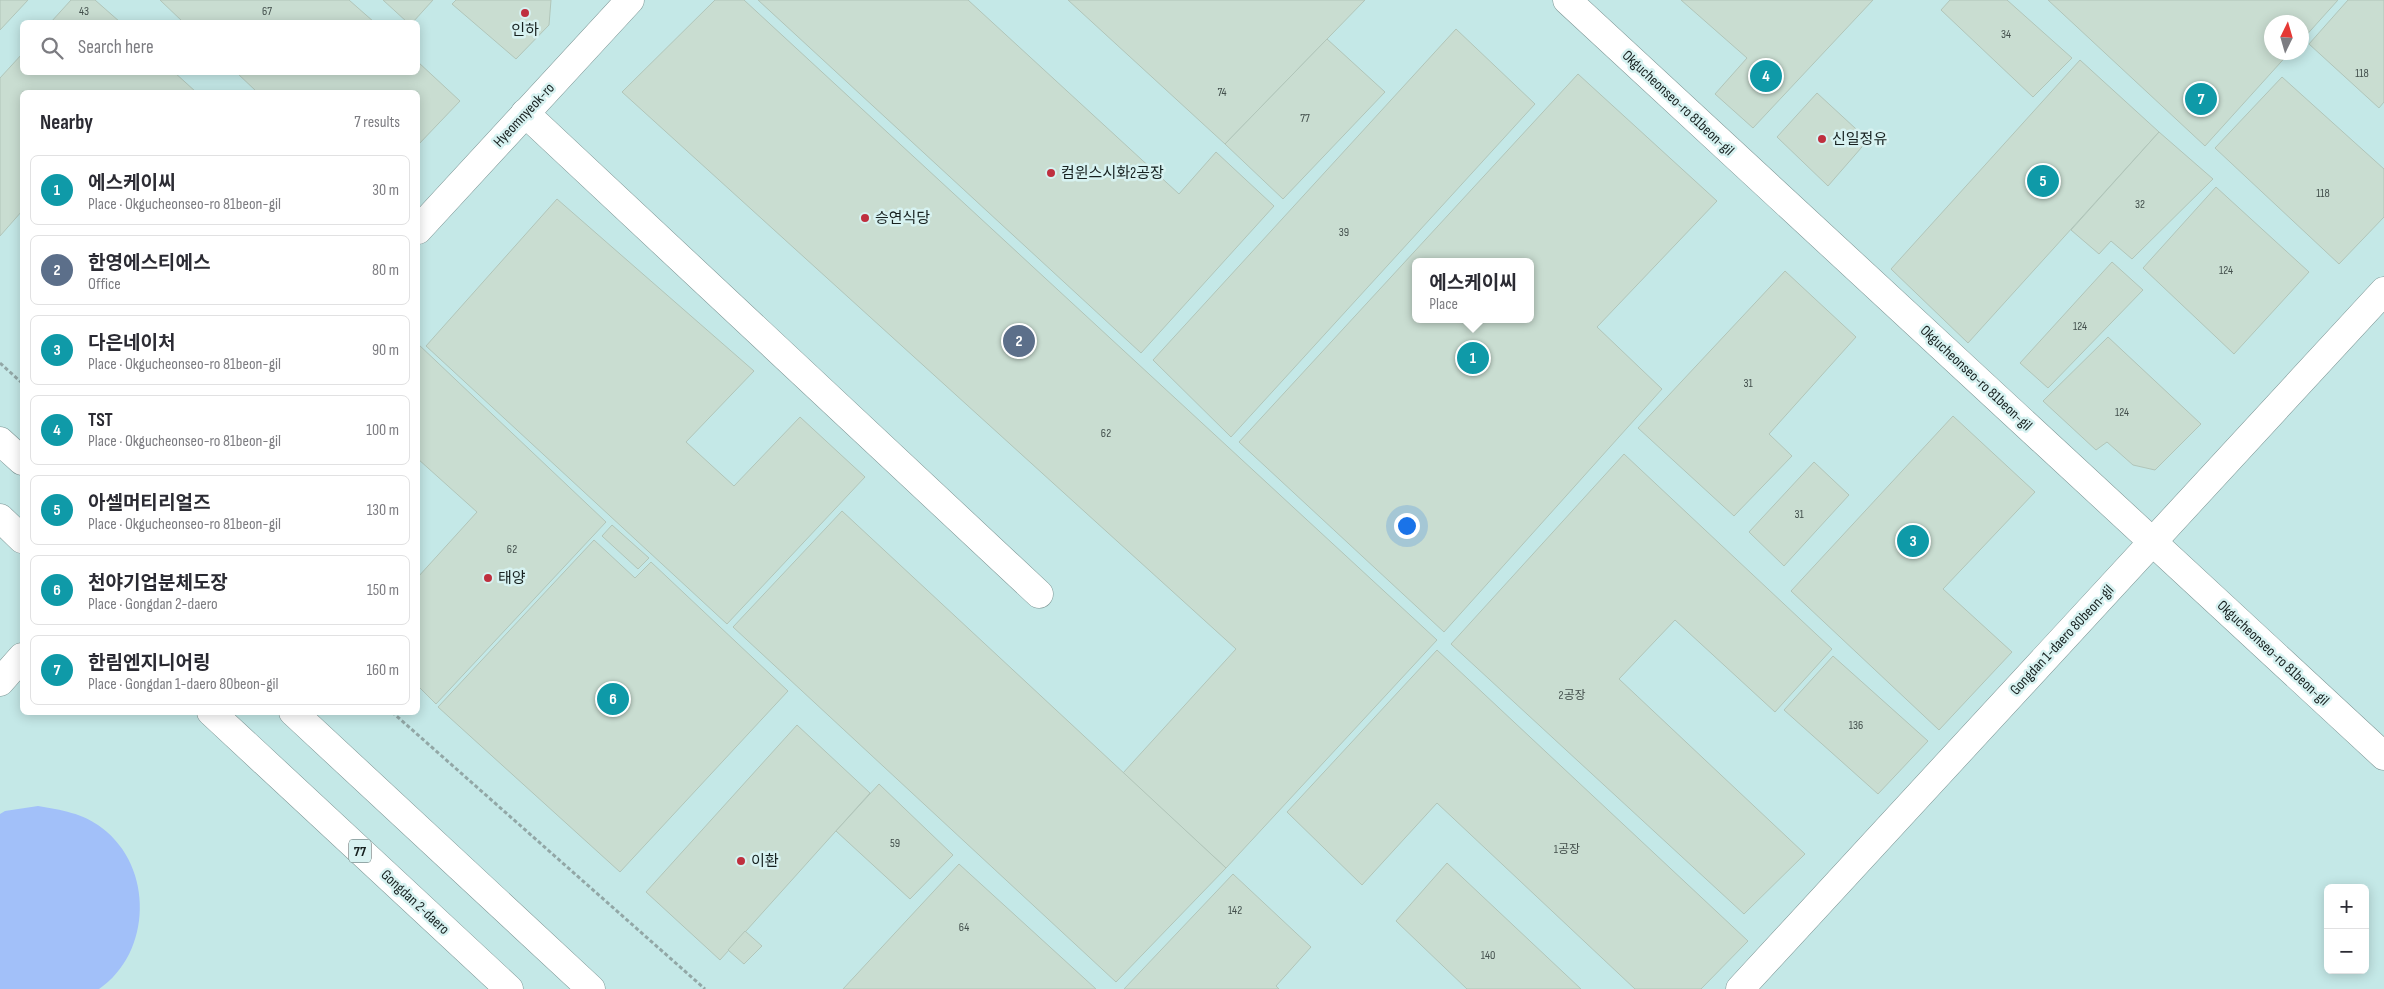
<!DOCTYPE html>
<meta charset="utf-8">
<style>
body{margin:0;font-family:"Sofia Sans Condensed","Noto Sans KR",sans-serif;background:#f2f2f3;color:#2b2b33}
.controls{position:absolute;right:15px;bottom:15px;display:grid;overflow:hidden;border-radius:8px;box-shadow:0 2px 12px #0003}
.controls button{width:45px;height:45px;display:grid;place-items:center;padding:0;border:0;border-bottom:1px solid #e1e1e2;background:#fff;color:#2b2b33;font:25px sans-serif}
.compass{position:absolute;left:2264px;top:15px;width:45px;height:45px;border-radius:50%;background:#fff;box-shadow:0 2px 12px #0003;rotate:5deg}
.you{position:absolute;left:1406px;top:525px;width:18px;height:18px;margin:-12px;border:4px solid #fff;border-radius:50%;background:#1a73e8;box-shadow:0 0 0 8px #1a73e833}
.badge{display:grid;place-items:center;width:32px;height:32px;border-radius:50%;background:#bf2f3e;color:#fff;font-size:16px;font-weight:700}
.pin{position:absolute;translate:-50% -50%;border:2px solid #fff;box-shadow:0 1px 5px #0006}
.popup{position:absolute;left:1412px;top:258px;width:122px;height:65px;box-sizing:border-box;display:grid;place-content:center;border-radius:8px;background:#fff;filter:drop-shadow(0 1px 4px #0005);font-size:16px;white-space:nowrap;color:#7c7c81}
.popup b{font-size:19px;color:#2b2b33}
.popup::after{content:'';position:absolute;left:50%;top:100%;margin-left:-10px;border:10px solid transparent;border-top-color:#fff}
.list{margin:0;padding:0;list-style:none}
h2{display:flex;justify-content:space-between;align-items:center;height:65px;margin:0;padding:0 20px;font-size:21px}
h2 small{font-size:16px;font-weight:400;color:#7c7c81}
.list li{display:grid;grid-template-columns:32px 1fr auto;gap:15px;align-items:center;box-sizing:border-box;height:70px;margin:0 10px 10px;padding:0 10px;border:1px solid #e1e1e2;border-radius:8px}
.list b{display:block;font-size:19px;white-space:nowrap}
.list p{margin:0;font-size:16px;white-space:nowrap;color:#7c7c81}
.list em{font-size:16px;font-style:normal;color:#7c7c81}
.icon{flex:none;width:28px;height:28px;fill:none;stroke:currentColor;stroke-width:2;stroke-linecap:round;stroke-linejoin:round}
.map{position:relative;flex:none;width:2384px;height:989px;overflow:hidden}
.search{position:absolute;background:#fff;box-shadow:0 2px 12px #0003;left:20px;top:20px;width:400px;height:55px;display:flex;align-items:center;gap:12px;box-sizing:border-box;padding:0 18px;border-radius:8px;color:#7c7c81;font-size:19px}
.panel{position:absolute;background:#fff;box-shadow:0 2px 12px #0003;left:20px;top:90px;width:400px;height:625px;border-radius:8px}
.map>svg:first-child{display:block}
</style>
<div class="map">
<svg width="2384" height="989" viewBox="0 0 2384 989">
<rect width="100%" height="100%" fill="#d7f2f1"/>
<path fill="#c4e8e7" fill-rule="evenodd" d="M0 0H2384V989H0ZM22 22H418V72H22ZM2272 22H2302V52H2272ZM22 92H418V712H22ZM1416 262H1530V319H1416ZM2328 888H2365V970H2328Z"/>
<path fill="#a2c0f9" d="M38 806C61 810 83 813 102 828 154 867 152 953 99 989H0V814L5 811Z"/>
<g fill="#c9ddd1" stroke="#b1c5b9" fill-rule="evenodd">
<path d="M0 0H28L0 30Z"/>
<path d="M71 0H95L120 22H51Z"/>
<path d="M160 0H349L374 22H183Z"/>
<path d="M383 0H433L413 22H407Z"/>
<path d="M456 0H551L549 25 516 59 452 4Z"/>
<path d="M715 0H744L1437 640 1226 868 1123 773 1236 649 622 92Z"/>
<path d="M758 0H968L1179 194 1216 152 1274 206 1141 353Z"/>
<path d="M1068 0H1365L1225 144Z"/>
<path d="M1681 0H1873L1753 128 1715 94 1747 58Z"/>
<path d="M1950 0H2007L2072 58 2033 97 1941 10Z"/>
<path d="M2048 0H2338L2302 40V22H2272V52H2290L2205 146Z"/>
<path d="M2348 0H2384V102L2379 108 2309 44Z"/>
<path d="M1456 29 1535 104 1231 437 1153 360Z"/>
<path d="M1327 39 1385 92 1283 199 1225 144Z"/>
<path d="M22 54V72H174L196 92H22V211L0 236V78Z"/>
<path d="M2080 60 2159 132 1968 343 1891 269Z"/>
<path d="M418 62 460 101 418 145V92H257L236 72H418Z"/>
<path d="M1578 74 1717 201 1597 327 1662 389 1444 632 1239 442ZM1416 262H1530V319H1416Z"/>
<path d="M2282 77 2384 169V217L2339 264 2215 148Z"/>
<path d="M1817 93 1868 140 1828 186 1777 137Z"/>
<path d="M2159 132 2213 179 2132 259 2111 241 2099 254 2071 230Z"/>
<path d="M2216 187 2309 272 2234 354 2143 268Z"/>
<path d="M557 199 754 371 686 442 734 486 800 417 865 477 727 624 426 346Z"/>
<path d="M2112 262 2143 290 2048 388 2020 363Z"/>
<path d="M1785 271 1856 337 1769 434 1792 456 1734 516 1638 428Z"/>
<path d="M2108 337 2201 424 2155 470 2133 465 2107 442 2096 450 2043 401Z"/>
<path d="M418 344 606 522 436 704 418 686V577L477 512 418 459Z"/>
<path d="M1953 416 2035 492 1943 589 2012 652 1939 730 1791 591Z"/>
<path d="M1624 454 1832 649 1775 712 1675 620 1619 679 1805 854 1744 914 1451 644Z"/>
<path d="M1814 462 1849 495 1784 566 1749 532Z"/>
<path d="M842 511 1226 868 1116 982 733 627Z"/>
<path d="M612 525 649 558 638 569 602 536Z"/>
<path d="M594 540 635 578 651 562 788 691 620 872 438 707Z"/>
<path d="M1437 650 1748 941 1701 989H1635L1437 803 1362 885 1287 812Z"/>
<path d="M1833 656 1928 741 1878 794 1784 710Z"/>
<path d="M797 725 870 793 720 960 646 892Z"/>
<path d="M879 784 953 855 910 899 836 831Z"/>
<path d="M1447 863 1581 989H1467L1396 921Z"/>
<path d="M959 864 1096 989H843Z"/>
<path d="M1233 874 1311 947 1276 986 1279 989H1124Z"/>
<path d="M745 931 762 946 744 964 728 950Z"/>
</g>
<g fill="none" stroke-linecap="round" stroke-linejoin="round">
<defs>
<g id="minor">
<path d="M1567 0 2384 756"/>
<path d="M525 113 1039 594"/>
<path d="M418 230 630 0"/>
<path d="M0 682 22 657"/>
<path d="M1740 989 2384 291"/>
</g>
<g id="major">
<path d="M0 441 22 461"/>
<path d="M0 518 22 539"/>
<path d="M211 712 509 989"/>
<path d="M293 712 591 989"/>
</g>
</defs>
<use href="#minor" stroke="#7c9493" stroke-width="29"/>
<use href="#major" stroke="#7c9493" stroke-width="29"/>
<g stroke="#92a7a6" stroke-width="3" stroke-dasharray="4 2.5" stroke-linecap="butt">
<path d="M0 363 22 383"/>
<path d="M392 712 705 989"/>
</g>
<use href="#minor" stroke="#fff" stroke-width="28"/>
<use href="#major" stroke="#fff" stroke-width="28"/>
</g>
<g fill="#bf2f3e" stroke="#d7f2f1" stroke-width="2">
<circle cx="525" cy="13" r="5"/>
<circle cx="1822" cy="139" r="5"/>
<circle cx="1051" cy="173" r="5"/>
<circle cx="865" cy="218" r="5"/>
<circle cx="488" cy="578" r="5"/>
<circle cx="741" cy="861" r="5"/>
</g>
<g text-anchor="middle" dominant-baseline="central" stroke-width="5" stroke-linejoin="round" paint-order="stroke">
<g font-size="12" fill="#434f4c">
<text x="84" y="11">43</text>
<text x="267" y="11">67</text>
<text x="2006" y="34">34</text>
<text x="2362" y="73">118</text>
<text x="1222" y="92">74</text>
<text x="1305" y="118">77</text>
<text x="2323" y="193">118</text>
<text x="2140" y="204">32</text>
<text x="1344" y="232">39</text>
<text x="2226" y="270">124</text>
<text x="2080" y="326">124</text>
<text x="1748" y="383">31</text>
<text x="2122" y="412">124</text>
<text x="1106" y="433">62</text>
<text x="1799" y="514">31</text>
<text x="512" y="549">62</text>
<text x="1572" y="695">2공장</text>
<text x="1856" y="725">136</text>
<text x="895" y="843">59</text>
<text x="1567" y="849">1공장</text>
<text x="1235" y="910">142</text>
<text x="964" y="927">64</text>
<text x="1488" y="955">140</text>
</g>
<rect fill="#d7f2f1" stroke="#505f5e" stroke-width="1" x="349" y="839.5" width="22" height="23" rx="4"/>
<g font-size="14" font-weight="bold" fill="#16201f">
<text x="360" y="851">77</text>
</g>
<g font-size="15" fill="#16201f" stroke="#d7f2f1" text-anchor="start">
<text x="525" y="30" text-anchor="middle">인하</text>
<text x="1832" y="139">신일정유</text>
<text x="1061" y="173">컴윈스시화2공장</text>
<text x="875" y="218">승연식당</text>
<text x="498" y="578">태양</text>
<text x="751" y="861">이환</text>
</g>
<g font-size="15" fill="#16201f" stroke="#d7f2f1">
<text transform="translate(1678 103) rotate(43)">Okgucheonseo-ro 81beon-gil</text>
<text transform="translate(524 115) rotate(-47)">Hyeomnyeok-ro</text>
<text transform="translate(1976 378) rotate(43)">Okgucheonseo-ro 81beon-gil</text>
<text transform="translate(2062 640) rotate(-47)">Gongdan 1-daero 80beon-gil</text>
<text transform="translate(2273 653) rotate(43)">Okgucheonseo-ro 81beon-gil</text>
<text transform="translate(415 902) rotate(43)">Gongdan 2-daero</text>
</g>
</g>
</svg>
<div class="controls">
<button>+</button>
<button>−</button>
</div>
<svg class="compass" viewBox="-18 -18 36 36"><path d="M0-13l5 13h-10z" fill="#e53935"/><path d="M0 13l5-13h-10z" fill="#7c7c81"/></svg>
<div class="you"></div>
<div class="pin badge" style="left:1473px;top:358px;background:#0f9aa8">1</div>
<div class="popup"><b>에스케이씨</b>Place</div>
<div class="pin badge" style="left:1019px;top:341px;background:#5c6f8a">2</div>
<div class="pin badge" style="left:1913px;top:541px;background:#0f9aa8">3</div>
<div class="pin badge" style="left:1766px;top:76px;background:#0f9aa8">4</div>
<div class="pin badge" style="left:2043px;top:181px;background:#0f9aa8">5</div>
<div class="pin badge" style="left:613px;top:699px;background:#0f9aa8">6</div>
<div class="pin badge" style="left:2201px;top:99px;background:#0f9aa8">7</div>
<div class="search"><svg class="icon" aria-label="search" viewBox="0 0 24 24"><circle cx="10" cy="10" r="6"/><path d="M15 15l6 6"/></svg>Search here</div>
<section class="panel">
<h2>Nearby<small>7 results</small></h2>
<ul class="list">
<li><span class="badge" style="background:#0f9aa8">1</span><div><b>에스케이씨</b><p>Place · Okgucheonseo-ro 81beon-gil</p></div><em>30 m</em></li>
<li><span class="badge" style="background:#5c6f8a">2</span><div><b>한영에스티에스</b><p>Office</p></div><em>80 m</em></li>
<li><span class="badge" style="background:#0f9aa8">3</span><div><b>다은네이처</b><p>Place · Okgucheonseo-ro 81beon-gil</p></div><em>90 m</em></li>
<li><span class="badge" style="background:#0f9aa8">4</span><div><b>TST</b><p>Place · Okgucheonseo-ro 81beon-gil</p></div><em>100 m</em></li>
<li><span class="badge" style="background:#0f9aa8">5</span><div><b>아셀머티리얼즈</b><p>Place · Okgucheonseo-ro 81beon-gil</p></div><em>130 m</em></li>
<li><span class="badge" style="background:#0f9aa8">6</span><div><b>천야기업분체도장</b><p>Place · Gongdan 2-daero</p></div><em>150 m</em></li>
<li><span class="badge" style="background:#0f9aa8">7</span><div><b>한림엔지니어링</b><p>Place · Gongdan 1-daero 80beon-gil</p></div><em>160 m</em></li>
</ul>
</section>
</div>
